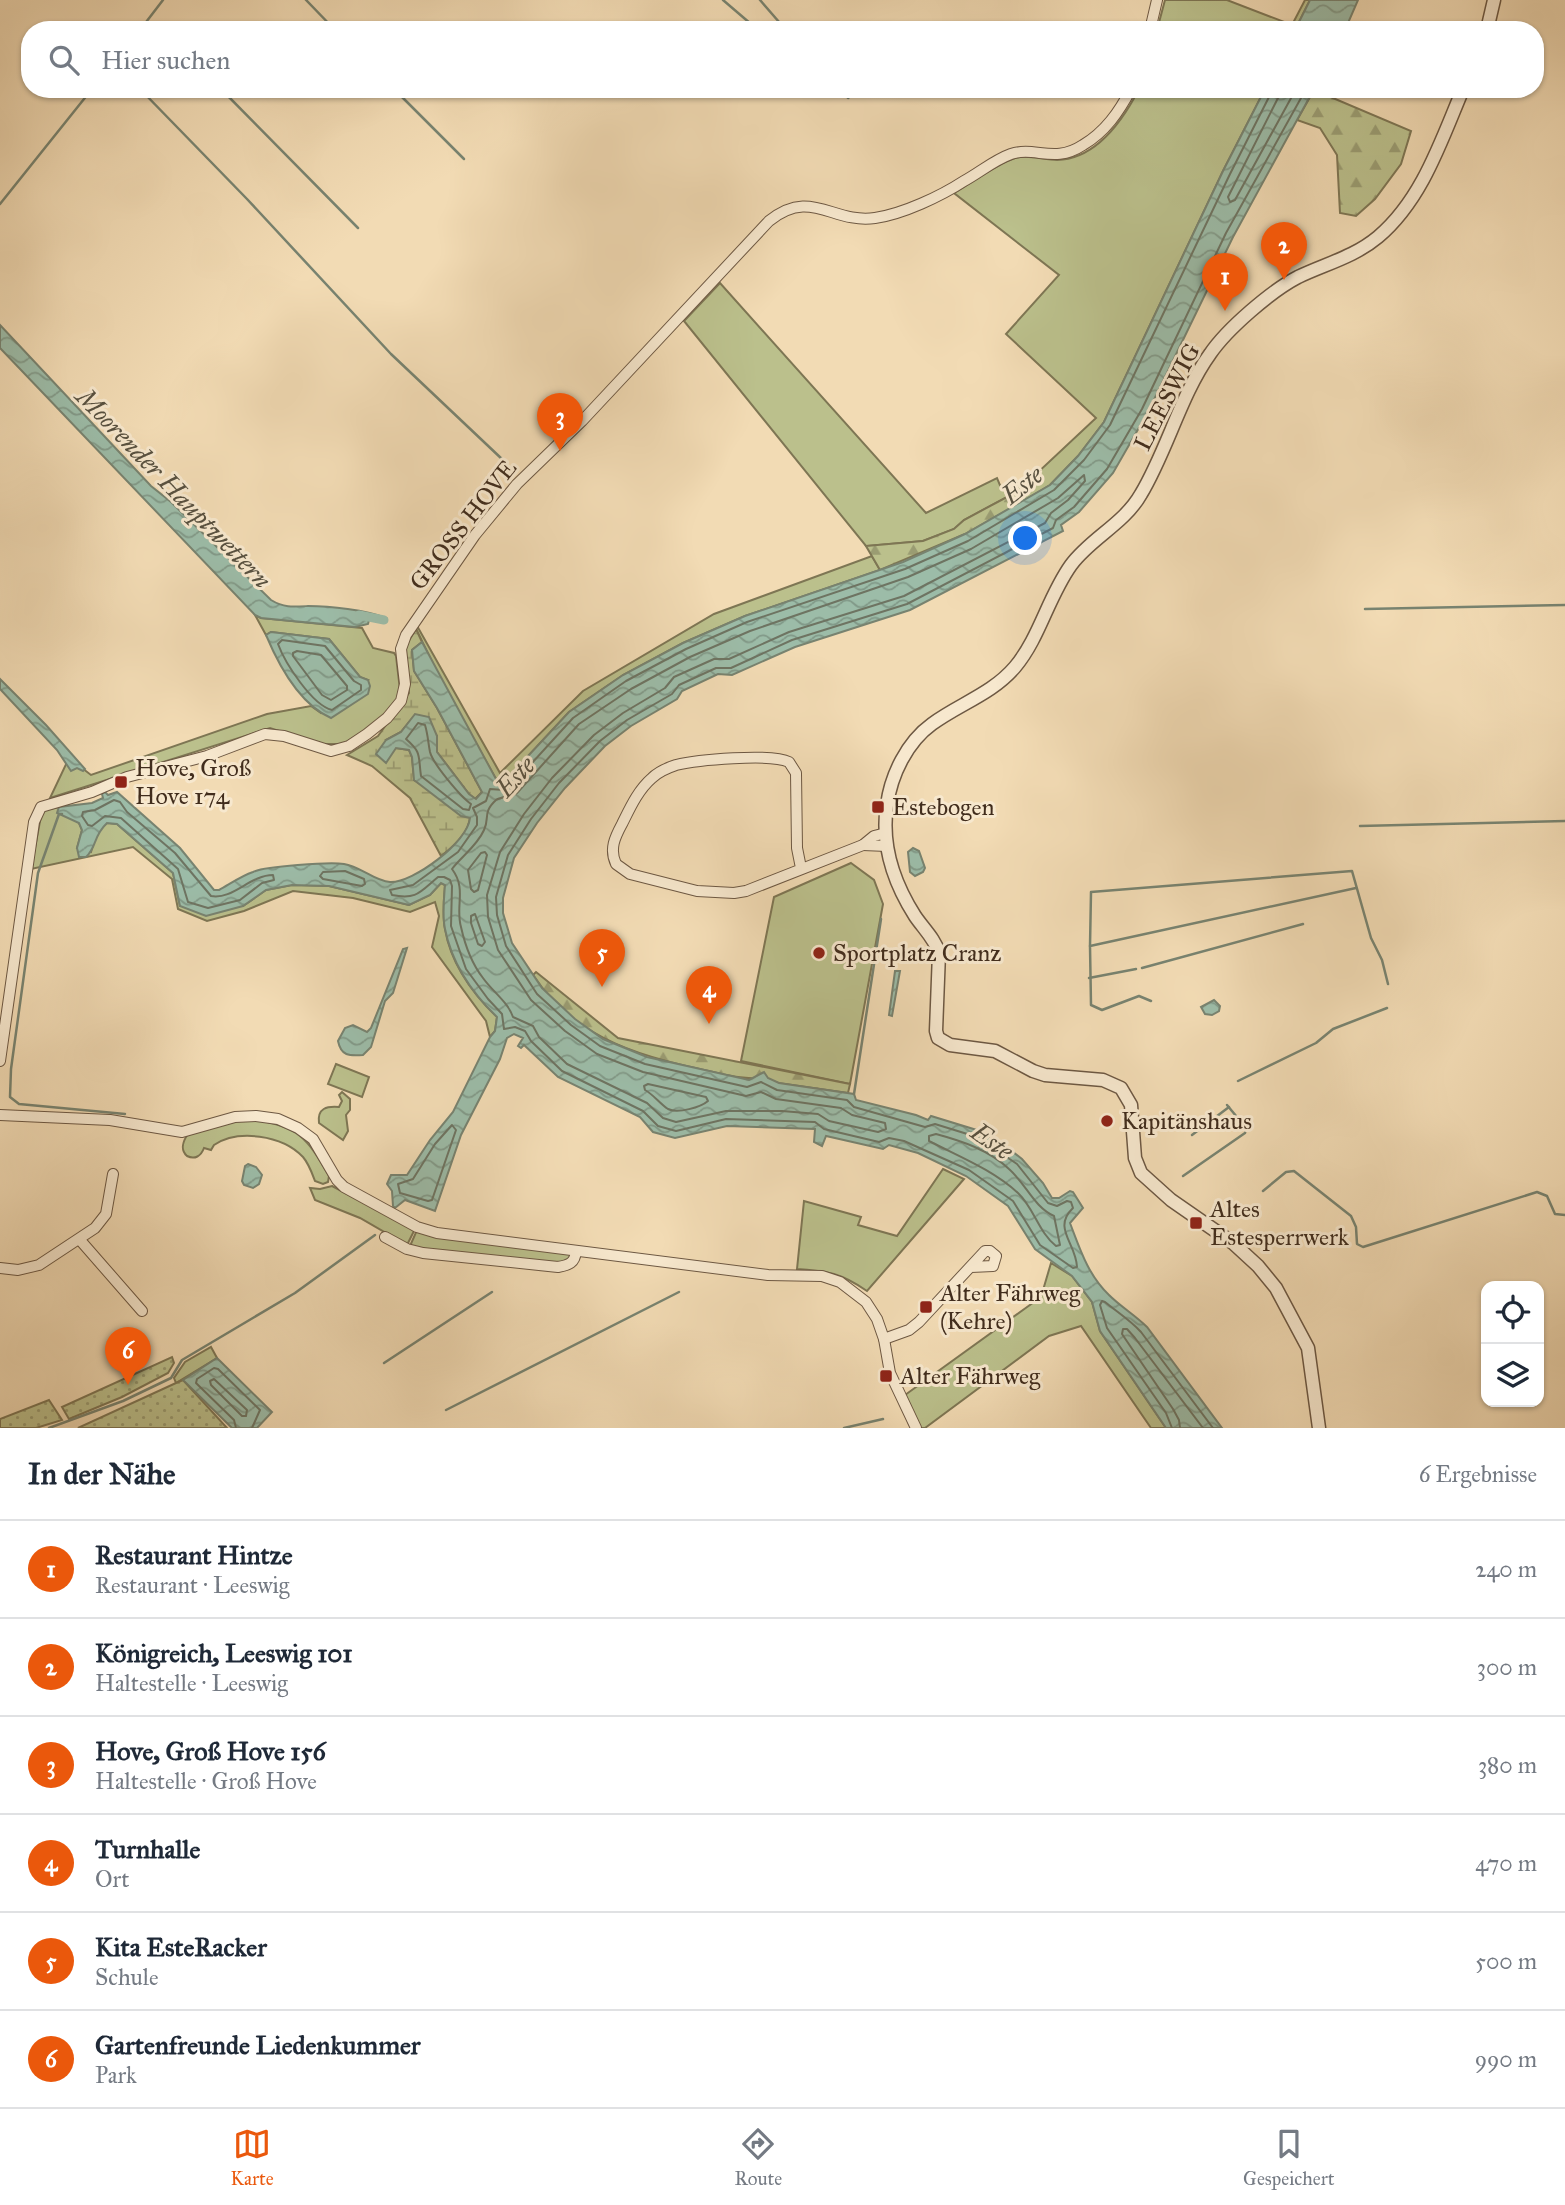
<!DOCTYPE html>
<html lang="de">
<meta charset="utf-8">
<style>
body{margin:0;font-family:"IM FELL Great Primer",serif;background:#f6f6f7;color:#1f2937}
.controls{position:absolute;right:21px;bottom:21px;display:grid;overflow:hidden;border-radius:14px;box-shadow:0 2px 5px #0004}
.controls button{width:63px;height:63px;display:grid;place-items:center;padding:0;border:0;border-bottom:2px solid #e0e1e3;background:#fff;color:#1f2937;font:35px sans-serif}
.you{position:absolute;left:1026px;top:539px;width:24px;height:24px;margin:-18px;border:5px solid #fff;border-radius:50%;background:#1a73e8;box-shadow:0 0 0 10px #1a73e833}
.badge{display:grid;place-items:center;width:46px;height:46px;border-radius:50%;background:#ea580c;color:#fff;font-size:23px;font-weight:700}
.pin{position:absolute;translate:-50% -58px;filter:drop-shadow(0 2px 4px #0008)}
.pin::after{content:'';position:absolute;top:37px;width:24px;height:21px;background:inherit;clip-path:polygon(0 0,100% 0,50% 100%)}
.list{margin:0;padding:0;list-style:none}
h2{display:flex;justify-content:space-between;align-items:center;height:91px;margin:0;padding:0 28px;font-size:30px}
h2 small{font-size:23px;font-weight:400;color:#747a83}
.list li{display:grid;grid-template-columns:46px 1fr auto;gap:21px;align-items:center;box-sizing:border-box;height:98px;padding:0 28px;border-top:2px solid #e0e1e3}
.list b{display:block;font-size:26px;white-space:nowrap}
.list p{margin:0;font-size:23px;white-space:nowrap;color:#747a83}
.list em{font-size:23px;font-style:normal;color:#747a83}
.icon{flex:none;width:38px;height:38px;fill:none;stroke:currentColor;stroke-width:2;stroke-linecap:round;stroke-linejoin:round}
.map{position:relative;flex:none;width:1565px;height:1428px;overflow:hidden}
.search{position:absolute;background:#fff;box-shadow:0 2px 5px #0004;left:21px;right:21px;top:21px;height:77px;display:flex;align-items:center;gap:18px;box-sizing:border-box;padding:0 24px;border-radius:28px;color:#747a83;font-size:26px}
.sheet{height:679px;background:#fff}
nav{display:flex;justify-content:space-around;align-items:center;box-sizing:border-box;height:98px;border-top:2px solid #e0e1e3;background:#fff;font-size:19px;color:#747a83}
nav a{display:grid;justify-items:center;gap:4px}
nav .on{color:#ea580c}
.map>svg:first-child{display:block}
</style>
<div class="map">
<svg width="1565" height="1428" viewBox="0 0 1565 1428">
<defs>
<pattern id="forest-firs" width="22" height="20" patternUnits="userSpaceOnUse" patternTransform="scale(1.75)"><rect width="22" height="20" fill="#bbc08c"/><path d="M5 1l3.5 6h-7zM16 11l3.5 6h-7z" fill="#9a9c72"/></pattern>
<pattern id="wetland-marsh" width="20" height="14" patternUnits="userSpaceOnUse" patternTransform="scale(1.75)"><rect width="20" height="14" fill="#bbc08c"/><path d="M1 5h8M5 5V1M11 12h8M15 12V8" fill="none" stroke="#9a9c72"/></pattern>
<pattern id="park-dots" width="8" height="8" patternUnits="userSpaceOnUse" patternTransform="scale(1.75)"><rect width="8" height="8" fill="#bbc08c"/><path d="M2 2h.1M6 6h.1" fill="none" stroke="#9a9c72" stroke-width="1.8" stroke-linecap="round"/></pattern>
<pattern id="water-waves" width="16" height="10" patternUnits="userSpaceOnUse" patternTransform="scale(1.75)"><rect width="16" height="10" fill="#9cbca8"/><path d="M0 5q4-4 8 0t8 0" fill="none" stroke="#819988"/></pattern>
</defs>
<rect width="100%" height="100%" fill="#f2dbb4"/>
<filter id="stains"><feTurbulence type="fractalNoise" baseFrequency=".00286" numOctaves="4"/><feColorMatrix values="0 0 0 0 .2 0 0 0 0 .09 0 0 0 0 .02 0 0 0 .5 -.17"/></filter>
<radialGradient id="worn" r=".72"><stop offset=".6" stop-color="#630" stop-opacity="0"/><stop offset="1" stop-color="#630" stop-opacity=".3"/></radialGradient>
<g fill="#bbc08c" stroke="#7e7654" stroke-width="2">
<path d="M1165 0H1227L1292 25 1305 0H1310L1295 30H1157Z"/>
<path d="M1139 89H1265L1223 171 1104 422 1078 456 1050 485 1015 506 1007 497 964 520 954 529 923 541 866 546 684 321 720 283 926 513 997 478 1002 490 1033 477 1096 418 1006 334 1059 275 954 193C973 182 994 165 1015 158 1028 154 1044 160 1057 160 1096 159 1123 120 1139 89Z"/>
<path d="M872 556 880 570 745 616 683 643 623 675 569 712 503 783H499L496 779 445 688 416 629V624L500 773 583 691 714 614Z"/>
<path d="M255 615 261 618 362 628 373 648 394 653 396 656 400 690 398 698 390 709 370 727 343 744H319L270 728 50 798 69 758 91 775 267 714 311 706 321 713 368 680 360 677 329 639 271 632 266 635Z"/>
<path d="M59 807 79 823 82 830 77 848 91 852 97 832 107 823 117 824 173 873 180 906H243L266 890 292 885 329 886 409 905 430 895 441 883 445 885C444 898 442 915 445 929 451 964 472 993 497 1017L495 1031 490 1037 486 1021 432 947 439 916 435 902 410 912 353 898 293 891 244 911 207 921 178 909 172 879 133 847 31 869 41 816 44 810Z"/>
<path d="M851 863 874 880 883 904 850 1084 741 1061 774 897Z"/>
<path d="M336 1064 369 1077 362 1097 328 1084Z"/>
<path d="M342 1092 350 1099V1110L346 1115 348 1131 343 1140 319 1123C317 1108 327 1106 339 1107L342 1101 339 1095Z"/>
<path d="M253 1120C298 1125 308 1139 329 1176L328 1182 323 1184 315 1181C312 1173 309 1164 303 1157 282 1135 238 1129 214 1145L211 1150 204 1148C201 1156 195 1160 187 1156 180 1150 183 1141 188 1134L237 1121Z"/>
<path d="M943 1169 964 1179 867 1291C841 1273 828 1271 797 1269L804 1201 861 1217 858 1225 897 1236Z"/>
<path d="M332 1186 415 1229 407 1245 360 1218 315 1200 310 1188 320 1189Z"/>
<path d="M417 1230 569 1253 571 1255 570 1259 559 1263 435 1251 410 1246Z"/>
<path d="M1051 1263 1072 1276 1092 1302 1100 1331 1166 1428H1151L1081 1326 1049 1336 925 1428H920L905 1395 1041 1297Z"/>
<path d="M211 1347 217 1358 176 1383 174 1378 185 1362Z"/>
</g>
<g fill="url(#forest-firs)" stroke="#7e7654" stroke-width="2">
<path d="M1314 90 1411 131 1401 164 1375 199 1356 216 1340 213 1337 155 1320 128 1297 120Z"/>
<path d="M1007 497 1015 506 965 534 880 570 866 546 923 541 954 529 964 520Z"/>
<path d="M536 972 618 1038 850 1084 848 1093 778 1083C764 1076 748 1080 732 1076 654 1059 581 1047 533 975Z"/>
</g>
<path fill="url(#wetland-marsh)" stroke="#7e7654" stroke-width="2" d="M416 629 422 642 412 650 414 671 437 708 482 792 475 799 469 794 437 752V736L415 715 401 732 386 740 396 748 409 750 412 757 414 780 470 817C469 832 453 847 441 856L410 798 372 766 347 755 378 736 409 693 405 647Z"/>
<g fill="url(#park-dots)" stroke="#7e7654" stroke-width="2">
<path d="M172 1357 174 1363 168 1373 122 1397 69 1419 62 1407Z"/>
<path d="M183 1380 227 1428H78L176 1383Z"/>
<path d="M49 1400 62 1420 36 1428H0V1419Z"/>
</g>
<g fill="url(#water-waves)" stroke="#788370" stroke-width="2">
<path d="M1310 0H1358L1345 30H1295Z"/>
<path d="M1265 89H1314L1233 237 1148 412 1113 473 1079 512 1061 525 1063 531 910 610 795 647 732 675 718 674 682 691 677 699 631 726 605 746 565 788 537 823 514 858 503 898V913L512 943 542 988 575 1019 603 1039 647 1057 749 1080 764 1072 768 1078 779 1083 854 1094 856 1100 916 1115 928 1120 931 1116 980 1131 1013 1152 1022 1159 1043 1183 1052 1198H1059L1070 1191 1073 1192 1083 1208 1070 1223C1080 1249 1088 1275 1109 1295 1121 1307 1135 1315 1147 1327L1222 1428H1166L1100 1331 1092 1302 1072 1276 1035 1249 1008 1206 966 1176 918 1153 889 1145 883 1149 826 1136 822 1146 814 1142 815 1129 727 1126 675 1138 653 1132 640 1117 558 1077 524 1045 521 1048 518 1046 523 1038 514 1034 507 1038 500 1059 461 1135 435 1211 405 1200 395 1208 393 1206 392 1191 387 1184 391 1175H407L430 1140 453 1112 490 1037 495 1031 497 1017C472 993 452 964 445 929 442 915 444 898 445 885L441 883 430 895 409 905 329 886 292 885 266 890 243 906 206 916 180 906 173 873 117 824 107 823C93 836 97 847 86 857H79L77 848 82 830 79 823 57 813 59 807 92 803 103 798 102 794 105 792 108 795 117 792 180 848 214 890H219C230 884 241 876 253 872 265 866 330 862 344 864 360 866 374 881 390 882 413 883 468 842 470 818L461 816 414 780 412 757 409 750 396 748 386 763 376 754 386 740 401 732 415 714 429 717 437 736V752L469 794 476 799 482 792 437 708 414 671 412 650 422 642 496 779 499 783H503L569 712 623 675 683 643 745 616 903 562 965 534 1050 485 1078 456 1104 422 1223 171Z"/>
<path d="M0 325 151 486 171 502 271 600C284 608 293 607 308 606 330 606 366 610 386 618L384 620 370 616 368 624 355 627 261 618 255 615 0 348Z"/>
<path d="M271 632 329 639 360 677 368 680 370 686 368 694 331 718C299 704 279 666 266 635Z"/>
<path d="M0 679 46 725 85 769 83 771 77 768 71 771 57 750 0 689Z"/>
<path d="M913 848 919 851 925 868 923 872 915 876 910 872 908 852Z"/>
<path d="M407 948 393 993 385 1001 371 1047 363 1055C349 1056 341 1056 338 1041L345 1028 353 1025 367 1032 371 1028 403 949Z"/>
<path d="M895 971H900L892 1016 889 1015Z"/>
<path d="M1214 1000 1220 1006 1219 1011 1212 1015 1205 1014 1201 1007Z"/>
<path d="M248 1164 256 1167 262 1175 259 1184 253 1188 244 1185 242 1181 245 1166Z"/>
<path d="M217 1358 272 1412 257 1428H232L183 1380Z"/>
</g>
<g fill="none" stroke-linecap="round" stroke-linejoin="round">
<g stroke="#6e7462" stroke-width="2">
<path d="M1271 89 1270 95 1230 174 1110 425 1084 460 1054 490 968 541 905 569 747 622 686 649 626 681 573 718 511 786 504 790 490 789 486 801 473 808 477 817V825L458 852 413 885 390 890 392 895C417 900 420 892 438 877H444L450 880 452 886 451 926 466 969 488 999 502 1014 504 1029 515 1027 525 1031 531 1041 562 1071 643 1111 658 1126 676 1131 726 1119 815 1122 824 1129 879 1142 889 1138 904 1141 969 1170 1013 1201 1040 1245 1073 1268 1077 1267C1076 1243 1052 1228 1073 1208L1071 1202 1067 1201 1057 1206 1048 1203 1017 1164 977 1137 935 1124 925 1127 854 1107 847 1100 777 1090 761 1082 747 1087 645 1064 600 1046 571 1025 537 994 506 946 497 915 496 897 508 855 531 819 559 783 600 741 627 720 672 694 679 685 716 668H731L792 640 907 604 1053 528 1056 520 1074 507 1107 469 1142 409 1226 233 1306 89"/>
<path d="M1280 89 1278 98 1228 197 1230 202 1235 200 1296 89"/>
<path d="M1084 475 1085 481 1068 500 1051 513 1045 523 904 596 789 632 729 659H714L674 677 665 688 623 713 594 735 552 778 524 814 500 852 487 895 488 917 498 950 531 1000 565 1031 597 1054 643 1072 746 1096 761 1092 776 1099 841 1108 852 1115 885 1123 886 1129 878 1132 829 1121 818 1114 782 1111H726L676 1122 663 1118 647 1103 567 1064 539 1037 533 1026 513 1017C508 1002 492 991 483 978 472 964 465 945 461 927 455 906 467 889 452 869 462 856 477 846 484 830 490 818 482 813 496 800 500 797 511 797 517 793L579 724 631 689 690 657 750 631 908 577 971 549 1058 498Z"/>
<path d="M282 640 325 646 354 681 361 685V690L332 710C312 705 285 663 278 644Z"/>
<path d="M297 651 321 655 347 686V690L331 700 322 695 293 656V653Z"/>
<path d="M418 723 425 725C428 735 428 742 430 752 433 764 461 797 471 804L469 810 463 809 421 776C418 755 422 753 406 739Z"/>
<path d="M114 800 120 802 127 812 175 853 211 896C233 900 250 875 273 875L274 880 262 883 240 900 208 908 188 902 178 869 121 818 105 816 92 826 88 825 82 816 83 812 95 810Z"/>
<path d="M485 852 487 855 478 890 474 892 471 889 468 870 481 853Z"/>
<path d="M345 871 364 879 365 884 362 886 323 879 320 876 323 872Z"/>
<path d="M475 914 485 942 482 946 478 944 471 923V916Z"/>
<path d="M648 1084 706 1097 708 1101C701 1107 678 1114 668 1109 660 1104 654 1095 645 1090L644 1086Z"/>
<path d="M452 1125 456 1130 432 1200 428 1201 400 1193 398 1184 413 1179 435 1144Z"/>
<path d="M936 1134C962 1141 989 1150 1009 1169 1026 1184 1034 1207 1054 1216L1060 1245 1056 1246C1039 1233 1034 1208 1018 1193 993 1170 960 1157 929 1141V1136Z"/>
<path d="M214 1379 247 1410 246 1416H242L211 1385 210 1381Z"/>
<path d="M236 1428 234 1420 196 1383 197 1379 214 1368 218 1369 260 1410 252 1428"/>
<path d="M1172 1428 1166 1413 1107 1328 1100 1305 1102 1301 1105 1302C1117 1312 1130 1320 1141 1332L1213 1428"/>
<path d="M1180 1428 1179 1420 1173 1409 1122 1334 1123 1329H1127L1135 1338 1203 1428"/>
</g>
<g stroke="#788370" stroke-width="2.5">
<path d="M306 0 335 30"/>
<path d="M723 0 758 30"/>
<path d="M760 0 786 30"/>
<path d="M160 27 162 30"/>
<path d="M140 30 163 0"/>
<path d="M140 89 247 199 391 354 503 460"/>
<path d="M221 89 358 228"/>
<path d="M394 89 464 159"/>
<path d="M828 89 840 90"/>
<path d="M840 89 848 98 858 89"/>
<path d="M0 204 92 89"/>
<path d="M1365 609 1565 605"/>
<path d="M62 814H59L38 873 11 1069 10 1097 19 1104 125 1114"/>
<path d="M1360 826 1565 821"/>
<path d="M1090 946 1091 892 1352 871 1371 938 1382 960 1388 984"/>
<path d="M1142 968 1303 924"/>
<path d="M1089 978 1136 969"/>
<path d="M1151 1001 1139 996 1102 1010 1091 1005 1090 946 1356 888"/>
<path d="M1238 1081 1316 1043 1333 1029 1387 1008"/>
<path d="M854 1094 881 919"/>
<path d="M1192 1135 1229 1107"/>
<path d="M1183 1176 1245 1133 1246 1128 1227 1105"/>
<path d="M1263 1191 1286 1172 1294 1171 1351 1216 1356 1227 1357 1244 1363 1247 1537 1192 1547 1196 1555 1214 1565 1215"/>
<path d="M384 1363 492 1292"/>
<path d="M446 1410 679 1292"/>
<path d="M49 1428 123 1401 171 1378 182 1360 295 1293 375 1235"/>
<path d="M844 1428 883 1419"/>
</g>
<path stroke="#9cbca8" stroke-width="9" d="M359 615 384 620"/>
<defs>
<g id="minor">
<path d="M1150 30 1157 0"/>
<path d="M863 845 887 846"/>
<path d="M801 868 797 848 796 773 789 762C771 753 696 760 676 765 667 768 658 772 652 778 638 790 630 808 622 824 615 837 609 849 616 864L630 874 697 891 734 893 746 891 863 845 874 836 886 833"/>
<path d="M0 1061 34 822 41 807 92 792 127 777 207 756 265 734 284 736 331 751 349 746 367 734 387 718 401 701 405 684 401 649 406 635 475 535 517 484 582 421 769 221C811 187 832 224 875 218 903 214 941 196 964 181 979 173 994 160 1011 154 1036 146 1054 164 1083 145 1105 132 1119 112 1131 89"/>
<path d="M0 1115 110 1120 182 1132 235 1117 256 1116 278 1119 298 1128 313 1139 337 1180 344 1187 417 1227 437 1233 768 1275 822 1276 840 1282 866 1302 877 1319 884 1339 890 1373 916 1428"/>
<path d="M385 1237 407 1249 423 1253 558 1267C569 1265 575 1263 576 1251"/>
<path d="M80 1240 142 1311"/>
<path d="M0 1268 18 1270 39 1265 95 1228 106 1214 113 1174"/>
<path d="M884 1339 909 1330 919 1322 985 1251H990L996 1256 993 1266 971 1267"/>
</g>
<g id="tertiary">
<path d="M1487 30 1494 0"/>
<path d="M1319 1428 1308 1348 1276 1288 1258 1266 1233 1243 1171 1200 1141 1173 1135 1158 1131 1105 1121 1088 1103 1080 1045 1075 1033 1071 995 1051 950 1045 938 1038 936 1031 939 953C935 939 923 928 915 916 894 883 881 844 887 805 891 775 907 742 932 724 959 704 992 694 1015 667 1040 637 1048 597 1071 565 1091 538 1124 524 1141 494 1167 451 1181 394 1210 354 1227 329 1271 291 1298 277 1325 264 1354 257 1378 237 1422 200 1441 141 1463 89"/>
</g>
</defs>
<use href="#minor" stroke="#6d5843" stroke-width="12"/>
<use href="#tertiary" stroke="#6d5843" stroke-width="15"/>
<use href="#minor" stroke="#f7e8ce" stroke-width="10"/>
<use href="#tertiary" stroke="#f7e8ce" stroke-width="12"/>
</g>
<g fill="#8f2418" stroke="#f7e8ce" stroke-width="2.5">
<rect x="114" y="775" width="14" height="14" rx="3.5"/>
<rect x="871" y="800" width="14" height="14" rx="3.5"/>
<circle cx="819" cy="953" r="7"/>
<circle cx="1107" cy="1121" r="7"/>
<rect x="1189" y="1216" width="14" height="14" rx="3.5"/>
<rect x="919" y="1300" width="14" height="14" rx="3.5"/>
<rect x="879" y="1369" width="14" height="14" rx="3.5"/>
</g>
<g text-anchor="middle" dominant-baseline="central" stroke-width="6" stroke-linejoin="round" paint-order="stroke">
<g font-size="24" fill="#412d1d" stroke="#f7e8ce">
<text transform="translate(1167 397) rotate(-63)">LEESWIG</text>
<text transform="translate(463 525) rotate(-52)">GROSS HOVE</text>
</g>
<g font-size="24" fill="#412d1d" stroke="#f7e8ce" text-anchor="start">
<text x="135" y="768">Hove, Groß<tspan x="135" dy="28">Hove 174</tspan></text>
<text x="892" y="807">Estebogen</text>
<text x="833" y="953">Sportplatz Cranz</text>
<text x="1121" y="1121">Kapitänshaus</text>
<text x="1210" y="1209">Altes<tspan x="1210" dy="28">Estesperrwerk</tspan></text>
<text x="940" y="1293">Alter Fährweg<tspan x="940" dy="28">(Kehre)</tspan></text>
<text x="900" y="1376">Alter Fährweg</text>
</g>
<g font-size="26" font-style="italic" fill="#585140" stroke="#f7e8ce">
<text transform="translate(1022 485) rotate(-39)">Este</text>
<text transform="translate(174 488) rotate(46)">Moorender Hauptwettern</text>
<text transform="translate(515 777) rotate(-48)">Este</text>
<text transform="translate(992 1141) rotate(35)">Este</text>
</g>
</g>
<rect width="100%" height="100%" filter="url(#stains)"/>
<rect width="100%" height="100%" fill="url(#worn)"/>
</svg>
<div class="controls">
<button><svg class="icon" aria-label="locate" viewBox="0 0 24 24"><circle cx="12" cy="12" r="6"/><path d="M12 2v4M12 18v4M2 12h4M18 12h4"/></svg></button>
<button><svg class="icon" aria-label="layers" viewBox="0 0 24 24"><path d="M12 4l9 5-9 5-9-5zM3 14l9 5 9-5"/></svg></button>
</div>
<div class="you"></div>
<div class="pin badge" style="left:1225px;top:311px">1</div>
<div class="pin badge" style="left:1284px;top:280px">2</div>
<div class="pin badge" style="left:560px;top:451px">3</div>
<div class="pin badge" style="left:709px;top:1024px">4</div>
<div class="pin badge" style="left:602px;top:987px">5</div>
<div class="pin badge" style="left:128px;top:1385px">6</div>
<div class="search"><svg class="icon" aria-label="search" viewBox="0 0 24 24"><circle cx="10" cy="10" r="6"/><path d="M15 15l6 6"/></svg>Hier suchen</div>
</div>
<section class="sheet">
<h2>In der Nähe<small>6 Ergebnisse</small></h2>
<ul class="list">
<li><span class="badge">1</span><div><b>Restaurant Hintze</b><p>Restaurant · Leeswig</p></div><em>240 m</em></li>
<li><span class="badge">2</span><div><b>Königreich, Leeswig 101</b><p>Haltestelle · Leeswig</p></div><em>300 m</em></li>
<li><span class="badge">3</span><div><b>Hove, Groß Hove 156</b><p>Haltestelle · Groß Hove</p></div><em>380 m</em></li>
<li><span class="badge">4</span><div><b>Turnhalle</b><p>Ort</p></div><em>470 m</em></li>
<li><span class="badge">5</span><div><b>Kita EsteRacker</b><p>Schule</p></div><em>500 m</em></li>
<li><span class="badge">6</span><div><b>Gartenfreunde Liedenkummer</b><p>Park</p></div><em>990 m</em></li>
</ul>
</section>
<nav>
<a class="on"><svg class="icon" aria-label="map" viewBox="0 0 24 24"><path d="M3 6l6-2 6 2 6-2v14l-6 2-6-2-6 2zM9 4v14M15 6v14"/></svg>Karte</a>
<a><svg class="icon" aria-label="directions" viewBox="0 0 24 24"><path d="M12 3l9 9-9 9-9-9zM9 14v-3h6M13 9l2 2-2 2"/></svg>Route</a>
<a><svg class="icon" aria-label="saved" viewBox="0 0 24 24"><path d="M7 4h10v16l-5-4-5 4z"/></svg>Gespeichert</a>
</nav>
